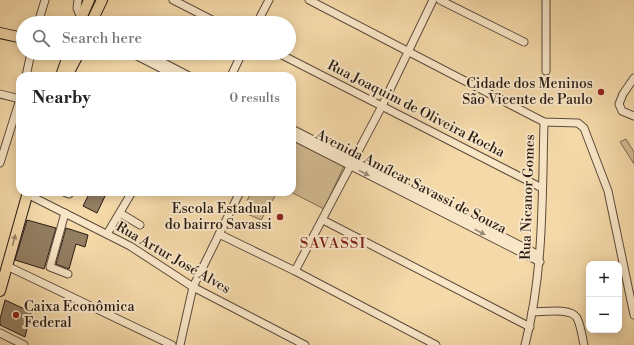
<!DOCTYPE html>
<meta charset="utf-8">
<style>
body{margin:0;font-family:"Libre Bodoni",serif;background:#f2f2f2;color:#222}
.controls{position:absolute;right:12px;bottom:12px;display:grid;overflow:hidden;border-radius:8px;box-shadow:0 2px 10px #0003}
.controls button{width:36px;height:36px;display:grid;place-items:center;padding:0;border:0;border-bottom:1px solid #e0e0e0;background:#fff;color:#222;font:20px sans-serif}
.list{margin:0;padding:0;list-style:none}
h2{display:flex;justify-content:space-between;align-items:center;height:52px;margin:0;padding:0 16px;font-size:17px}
h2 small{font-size:13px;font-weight:400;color:#767676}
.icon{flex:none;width:22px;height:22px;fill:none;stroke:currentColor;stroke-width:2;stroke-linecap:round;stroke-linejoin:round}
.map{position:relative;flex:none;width:634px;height:345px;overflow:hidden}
.search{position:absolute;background:#fff;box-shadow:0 2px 10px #0003;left:16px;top:16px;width:280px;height:44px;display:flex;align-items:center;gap:10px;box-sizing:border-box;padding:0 14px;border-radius:22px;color:#767676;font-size:15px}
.panel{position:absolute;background:#fff;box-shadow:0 2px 10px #0003;left:16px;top:72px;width:280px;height:124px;border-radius:12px}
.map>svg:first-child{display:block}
</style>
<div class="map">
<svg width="634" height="345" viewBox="0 0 634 345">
<rect width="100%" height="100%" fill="#f5d9a9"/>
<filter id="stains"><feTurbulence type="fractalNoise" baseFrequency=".005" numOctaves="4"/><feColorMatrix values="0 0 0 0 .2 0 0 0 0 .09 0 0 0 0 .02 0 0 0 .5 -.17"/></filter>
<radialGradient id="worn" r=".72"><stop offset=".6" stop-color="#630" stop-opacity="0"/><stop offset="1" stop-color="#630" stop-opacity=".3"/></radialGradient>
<g fill="#d2b990" stroke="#7e6a53">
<path d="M292 138 344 166 324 209 291 192H292Z"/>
<path d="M626 139 634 152V164L620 142Z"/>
<path d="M251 192H268L275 196 261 220 245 213 250 203 247 201Z"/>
</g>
<g fill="#937e62" stroke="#291c16">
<path d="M90 192H107L97 213 83 206Z"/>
<path d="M27 220 56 228 44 269 15 260Z"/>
<path d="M66 228 88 235 85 247 76 244 69 269 56 264Z"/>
<path d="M5 300 31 312 25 337 0 325V319Z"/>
</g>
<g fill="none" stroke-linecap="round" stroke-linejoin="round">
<defs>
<g id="minor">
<path d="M78 0 77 8 81 18"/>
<path d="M173 0 218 23"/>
<path d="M309 0 544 122 578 123 584 128 608 191 634 315"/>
<path d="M440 0 524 42"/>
<path d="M546 0V71"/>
<path d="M38 23 45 0"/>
<path d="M257 23 269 0"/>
<path d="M131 53 176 76"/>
<path d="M145 53 189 76"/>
<path d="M278 53 542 188"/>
<path d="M26 76 31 53"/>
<path d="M231 76 242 53"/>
<path d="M634 78 623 94 619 104 622 111 634 116"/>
<path d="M0 94 20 99"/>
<path d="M292 129 539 255"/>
<path d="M292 136 540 262"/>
<path d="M0 163 20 99"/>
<path d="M64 192 69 194 71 192"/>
<path d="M27 194 130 246 193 287 305 345"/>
<path d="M65 213 50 267 68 274"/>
<path d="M120 213 140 225"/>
<path d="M323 220 530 327"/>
<path d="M107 234 132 192"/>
<path d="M219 234 295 271 436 345"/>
<path d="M7 266 172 345"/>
<path d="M295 271 382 106 433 0"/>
<path d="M532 312C543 312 571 307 577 318 581 326 582 336 584 345"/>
<path d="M0 333 24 345"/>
<path d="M180 345 193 287 240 192"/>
<path d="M525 345C544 272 542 196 544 122"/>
</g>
<g id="highway">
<path d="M79 23 89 0"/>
<path d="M91 23 102 0"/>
<path d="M0 33 23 38"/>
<path d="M61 76 69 53"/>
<path d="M67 76 79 53"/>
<path d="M0 291 28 192"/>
</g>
</defs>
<use href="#minor" stroke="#5c4b3b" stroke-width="9"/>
<use href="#highway" stroke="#291c16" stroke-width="12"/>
<use href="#minor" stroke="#f8e6c7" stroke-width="7"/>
<use href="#highway" stroke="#f5d9a9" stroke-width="10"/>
</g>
<defs><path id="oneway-solid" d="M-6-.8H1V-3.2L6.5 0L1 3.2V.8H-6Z"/></defs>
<g fill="#9b8b77">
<use href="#oneway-solid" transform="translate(364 173) rotate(27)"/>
<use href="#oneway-solid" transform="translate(480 232) rotate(27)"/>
</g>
<use fill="#998467" href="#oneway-solid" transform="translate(14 240) rotate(-75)"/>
<g fill="#8f2418" stroke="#f8e6c7" stroke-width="1.5">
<circle cx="601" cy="92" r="4"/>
<circle cx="280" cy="217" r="4"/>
<circle cx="16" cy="315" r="4"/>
</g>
<g text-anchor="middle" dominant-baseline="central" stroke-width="4" stroke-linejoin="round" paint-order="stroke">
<g font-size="14" fill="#291c16" stroke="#f8e6c7" text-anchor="end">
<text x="593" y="84">Cidade dos Meninos<tspan x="593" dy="16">São Vicente de Paulo</tspan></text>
<text x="272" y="209">Escola Estadual<tspan x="272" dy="16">do bairro Savassi</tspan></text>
<text x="24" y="307" text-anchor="start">Caixa Econômica<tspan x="24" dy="16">Federal</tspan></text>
</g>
<g font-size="14" fill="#291c16" stroke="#f8e6c7">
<text transform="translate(416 109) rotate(27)">Rua Joaquim de Oliveira Rocha</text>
<text transform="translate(411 182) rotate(27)">Avenida Amílcar Savassi de Souza</text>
<text transform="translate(528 197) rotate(-88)">Rua Nicanor Gomes</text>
<text transform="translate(173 258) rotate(30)">Rua Artur José Alves</text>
</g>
<g font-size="15" letter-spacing="1" fill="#7a1f14" stroke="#f8e6c7">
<text x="333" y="243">SAVASSI</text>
</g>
</g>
<rect width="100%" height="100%" filter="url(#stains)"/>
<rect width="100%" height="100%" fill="url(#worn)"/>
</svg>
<div class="controls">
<button>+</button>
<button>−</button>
</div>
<div class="search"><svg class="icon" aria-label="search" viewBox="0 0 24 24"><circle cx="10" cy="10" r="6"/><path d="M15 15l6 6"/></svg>Search here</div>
<section class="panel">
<h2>Nearby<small>0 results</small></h2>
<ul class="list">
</ul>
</section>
</div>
